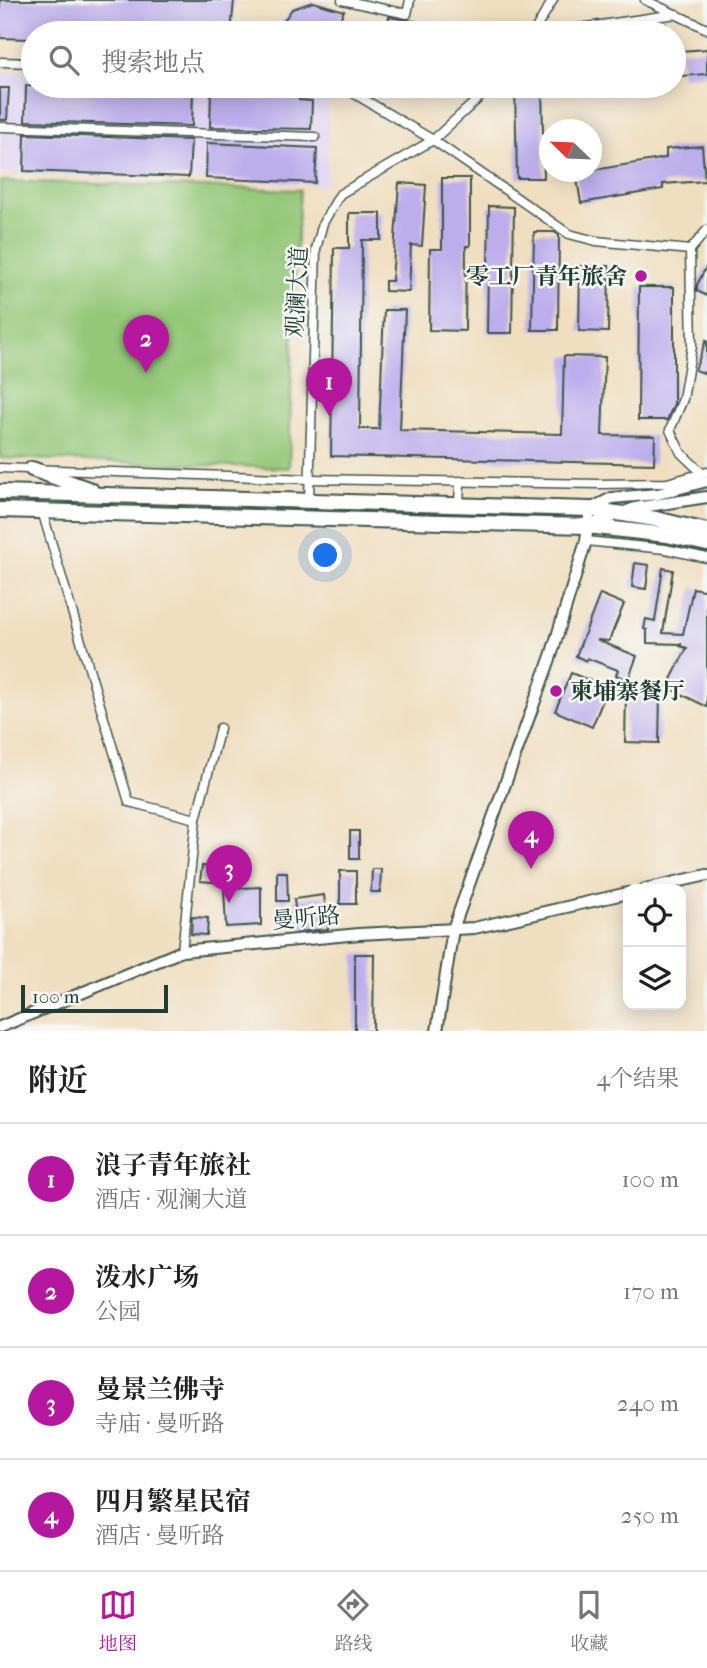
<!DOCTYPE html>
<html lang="zh">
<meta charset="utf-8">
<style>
body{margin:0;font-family:"IM FELL French Canon","Noto Serif SC",serif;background:#f2f2f2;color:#222}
.controls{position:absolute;right:21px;bottom:21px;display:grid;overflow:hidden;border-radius:14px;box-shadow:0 4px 18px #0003}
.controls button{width:63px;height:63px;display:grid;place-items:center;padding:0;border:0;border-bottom:2px solid #e0e0e0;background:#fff;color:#222;font:35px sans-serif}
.compass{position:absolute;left:539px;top:119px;width:63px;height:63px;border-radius:50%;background:#fff;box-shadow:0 4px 18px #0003;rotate:293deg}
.scale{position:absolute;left:21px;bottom:18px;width:147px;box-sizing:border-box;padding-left:7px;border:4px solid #1f3d34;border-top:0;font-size:19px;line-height:24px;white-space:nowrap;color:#1f3d34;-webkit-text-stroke:5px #f6f6f2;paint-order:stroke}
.you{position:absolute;left:326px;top:556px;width:24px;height:24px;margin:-18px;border:5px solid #fff;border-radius:50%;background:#1a73e8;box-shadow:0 0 0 10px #1a73e833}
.badge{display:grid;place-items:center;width:46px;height:46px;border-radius:50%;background:#b5179e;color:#fff;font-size:23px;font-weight:700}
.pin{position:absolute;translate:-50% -58px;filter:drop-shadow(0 2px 4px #0008)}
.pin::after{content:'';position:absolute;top:37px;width:24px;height:21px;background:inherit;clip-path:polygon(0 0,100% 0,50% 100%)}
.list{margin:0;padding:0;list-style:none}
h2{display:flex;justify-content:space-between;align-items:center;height:91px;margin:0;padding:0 28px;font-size:30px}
h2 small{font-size:23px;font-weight:400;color:#767676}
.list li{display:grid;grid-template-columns:46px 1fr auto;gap:21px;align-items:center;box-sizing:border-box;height:112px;padding:0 28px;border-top:2px solid #e0e0e0}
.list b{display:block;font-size:26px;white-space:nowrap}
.list p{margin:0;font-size:23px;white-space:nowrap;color:#767676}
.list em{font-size:23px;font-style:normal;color:#767676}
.icon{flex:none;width:38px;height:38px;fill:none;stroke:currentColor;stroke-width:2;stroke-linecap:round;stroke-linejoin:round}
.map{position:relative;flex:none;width:707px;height:1031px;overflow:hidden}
.search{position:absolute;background:#fff;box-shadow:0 4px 18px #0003;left:21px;right:21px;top:21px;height:77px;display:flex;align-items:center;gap:18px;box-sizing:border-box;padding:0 24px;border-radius:38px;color:#767676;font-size:26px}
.sheet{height:539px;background:#fff}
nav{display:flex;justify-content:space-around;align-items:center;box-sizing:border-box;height:98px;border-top:2px solid #e0e0e0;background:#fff;font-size:19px;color:#767676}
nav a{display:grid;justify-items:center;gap:4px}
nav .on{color:#b5179e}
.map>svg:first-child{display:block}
</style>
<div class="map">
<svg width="707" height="1031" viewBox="0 0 707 1031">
<rect width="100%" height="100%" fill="#f6f6f2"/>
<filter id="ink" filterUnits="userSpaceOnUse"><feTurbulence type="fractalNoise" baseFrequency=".0143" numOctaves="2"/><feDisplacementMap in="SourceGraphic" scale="14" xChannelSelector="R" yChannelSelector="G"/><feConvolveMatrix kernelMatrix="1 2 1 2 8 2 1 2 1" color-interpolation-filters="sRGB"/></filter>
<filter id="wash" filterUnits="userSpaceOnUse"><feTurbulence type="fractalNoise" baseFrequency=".00686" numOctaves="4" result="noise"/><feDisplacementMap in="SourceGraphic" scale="28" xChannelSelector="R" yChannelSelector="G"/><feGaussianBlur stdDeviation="1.57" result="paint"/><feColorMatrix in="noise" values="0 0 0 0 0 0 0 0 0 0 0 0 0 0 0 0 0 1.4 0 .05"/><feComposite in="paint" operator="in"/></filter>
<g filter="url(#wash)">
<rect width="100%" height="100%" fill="#f0dec0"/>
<path fill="#e1d4f3" d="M0 71 33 72V86H314L329 89 327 185 0 173Z"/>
<path fill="#94c778" stroke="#5a8256" stroke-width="2" d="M0 181 300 190 294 288 289 468 0 458Z"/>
<g id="blocks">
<g fill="#bcaeec">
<path d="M0 0H234L231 33H150L132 26 84 24 49 33H33V37L29 39 0 38Z"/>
<path d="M313 2 344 11 334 31 328 33H283L278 29 292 9Z"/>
<path d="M389 17 465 29V33H386Z"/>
<path d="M666 24 668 33H635V29Z"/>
<path d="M707 49V74L682 76 680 51Z"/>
<path d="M26 86 193 90 192 126 25 121Z"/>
<path d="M542 87 544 178H517L515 88Z"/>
<path d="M0 88H9L7 120H0Z"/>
<path d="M211 91 299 93V100L312 101 311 129 210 127Z"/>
<path d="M25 134 191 140 189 177 24 171Z"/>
<path d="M207 143 317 148 315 183 206 178Z"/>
<path d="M702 146 705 181 663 184V189L581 203 576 173 666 158V149Z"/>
<path d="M442 178H470V246H466L465 331 429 330 430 249H442Z"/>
<path d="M399 183 426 185 422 246 411 245 409 292 385 291V281H392Z"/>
<path d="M489 206 514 207 512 333H487Z"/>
<path d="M349 213H381V240H362L360 429H379L384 310H405L400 430 562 434 564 356 605 357 602 435 655 436 654 464 331 456 334 248H349Z"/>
<path d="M534 232H554L559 235 558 330H532Z"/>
<path d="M707 265V296L697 291V285Z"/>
<path d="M580 266H609L608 332 579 331Z"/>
<path d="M639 287H674V404L667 420H638Z"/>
<path d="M706 340 707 341V374L695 370Z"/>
<path d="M635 563 649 565 646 589 632 587Z"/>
<path d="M663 568 673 570 663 633 683 634 693 588 707 591V707L667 687 687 648 680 646 681 644 647 643V630L644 629 646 619 655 621Z"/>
<path d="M600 594 624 604 609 641 597 640 637 656 628 680 616 675 618 670 587 658 586 661 576 656Z"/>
<path d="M571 673 608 688 592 727 555 711Z"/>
<path d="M626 692 660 693 659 743 625 742Z"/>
<rect x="350" y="831" width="9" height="28"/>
<path d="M202 866 224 868 223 883 200 881Z"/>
<path d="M372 869H381L380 892H371Z"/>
<rect x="340" y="871" width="16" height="33"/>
<path d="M277 872H287L288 901H277Z"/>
<path d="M261 887V925L226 927 224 889Z"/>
<path d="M324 895 328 929 298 932 294 899Z"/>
<path d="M192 917 208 918 207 935 191 934Z"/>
<path d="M355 954H374L373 1031H355Z"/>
</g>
</g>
</g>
<g filter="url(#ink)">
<use href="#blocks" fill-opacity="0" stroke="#3e5549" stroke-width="2"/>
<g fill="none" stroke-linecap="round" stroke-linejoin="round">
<defs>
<g id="street">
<path d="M342 0 407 14 410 0"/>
<path d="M645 0 707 29"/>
<path d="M535 31 573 29 676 14"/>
<path d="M533 33 553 0"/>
<path d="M0 62 33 63"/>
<path d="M335 86 348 90 433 140 569 234 596 241 690 250"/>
<path d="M0 127 315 137"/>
<path d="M0 468 310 479 599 484 667 483 707 472"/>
<path d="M702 473 681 453 670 430 683 399 692 346 690 250 707 230"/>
<path d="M309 500 316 249 323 223 340 194 433 140 492 86"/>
<path d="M459 506 460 481"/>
<path d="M42 511 129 802 196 819"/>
<path d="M586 541 665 549 707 558"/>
<path d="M182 951 196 819 220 728"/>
</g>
<g id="secondary">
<path d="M590 525 635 508 707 497"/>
<path d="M645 889 707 875"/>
<path d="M0 1027 182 951 359 934 474 928 628 893"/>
<path d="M437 1031 453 929 551 656 586 541 590 509 612 498 658 494 707 481"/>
</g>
<g id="highway">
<path d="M32 469 91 490"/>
<path d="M0 492 590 509 656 519 707 531"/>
<path d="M0 510 587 526 667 535 707 544"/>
</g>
</defs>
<use href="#street" stroke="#3e5549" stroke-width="11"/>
<use href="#secondary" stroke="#3e5549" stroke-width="14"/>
<use href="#highway" stroke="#3e5549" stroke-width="18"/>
<use href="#street" stroke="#fff" stroke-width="8"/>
<use href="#secondary" stroke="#fff" stroke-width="10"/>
<use href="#highway" stroke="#fff" stroke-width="14"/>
</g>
</g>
<g fill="#b5179e" stroke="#f6f6f2" stroke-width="2.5">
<circle cx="641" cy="276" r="7"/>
<circle cx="556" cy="691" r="7"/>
</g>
<g text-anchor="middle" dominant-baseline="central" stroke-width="5" stroke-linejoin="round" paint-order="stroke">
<g font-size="23" font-weight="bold" fill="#1f3d34" stroke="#f6f6f2" text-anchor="end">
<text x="627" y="276">零工厂青年旅舍</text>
<text x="570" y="691" text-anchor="start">柬埔寨餐厅</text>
</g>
<g font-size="23" fill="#1f3d34" stroke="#f6f6f2">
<text transform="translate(297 292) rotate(-87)">观澜大道</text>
<text transform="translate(306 918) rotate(-5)">曼听路</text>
</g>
</g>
</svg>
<div class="controls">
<button><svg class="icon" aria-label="locate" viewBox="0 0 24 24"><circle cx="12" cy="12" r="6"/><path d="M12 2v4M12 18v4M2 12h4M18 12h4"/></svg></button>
<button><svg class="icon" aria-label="layers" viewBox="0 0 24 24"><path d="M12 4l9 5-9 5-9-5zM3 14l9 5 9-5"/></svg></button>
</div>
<svg class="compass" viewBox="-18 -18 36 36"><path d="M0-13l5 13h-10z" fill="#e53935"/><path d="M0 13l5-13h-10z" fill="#767676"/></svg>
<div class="scale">100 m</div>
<div class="you"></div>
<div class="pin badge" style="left:329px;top:416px">1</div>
<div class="pin badge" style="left:146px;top:373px">2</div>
<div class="pin badge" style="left:229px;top:903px">3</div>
<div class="pin badge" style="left:531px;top:869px">4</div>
<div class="search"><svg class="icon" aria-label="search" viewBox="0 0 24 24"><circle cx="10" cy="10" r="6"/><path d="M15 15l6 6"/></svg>搜索地点</div>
</div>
<section class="sheet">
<h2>附近<small>4个结果</small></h2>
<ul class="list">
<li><span class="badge">1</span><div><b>浪子青年旅社</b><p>酒店 · 观澜大道</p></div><em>100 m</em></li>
<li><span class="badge">2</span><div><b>泼水广场</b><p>公园</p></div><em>170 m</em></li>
<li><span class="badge">3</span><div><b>曼景兰佛寺</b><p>寺庙 · 曼听路</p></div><em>240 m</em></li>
<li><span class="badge">4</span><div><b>四月繁星民宿</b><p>酒店 · 曼听路</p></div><em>250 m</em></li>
</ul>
</section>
<nav>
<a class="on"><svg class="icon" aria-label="map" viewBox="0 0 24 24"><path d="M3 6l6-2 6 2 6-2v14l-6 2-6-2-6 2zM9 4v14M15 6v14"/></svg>地图</a>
<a><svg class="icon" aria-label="directions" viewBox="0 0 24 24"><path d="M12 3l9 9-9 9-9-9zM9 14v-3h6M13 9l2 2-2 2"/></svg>路线</a>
<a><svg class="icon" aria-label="saved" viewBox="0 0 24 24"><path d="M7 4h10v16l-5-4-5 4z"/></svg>收藏</a>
</nav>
